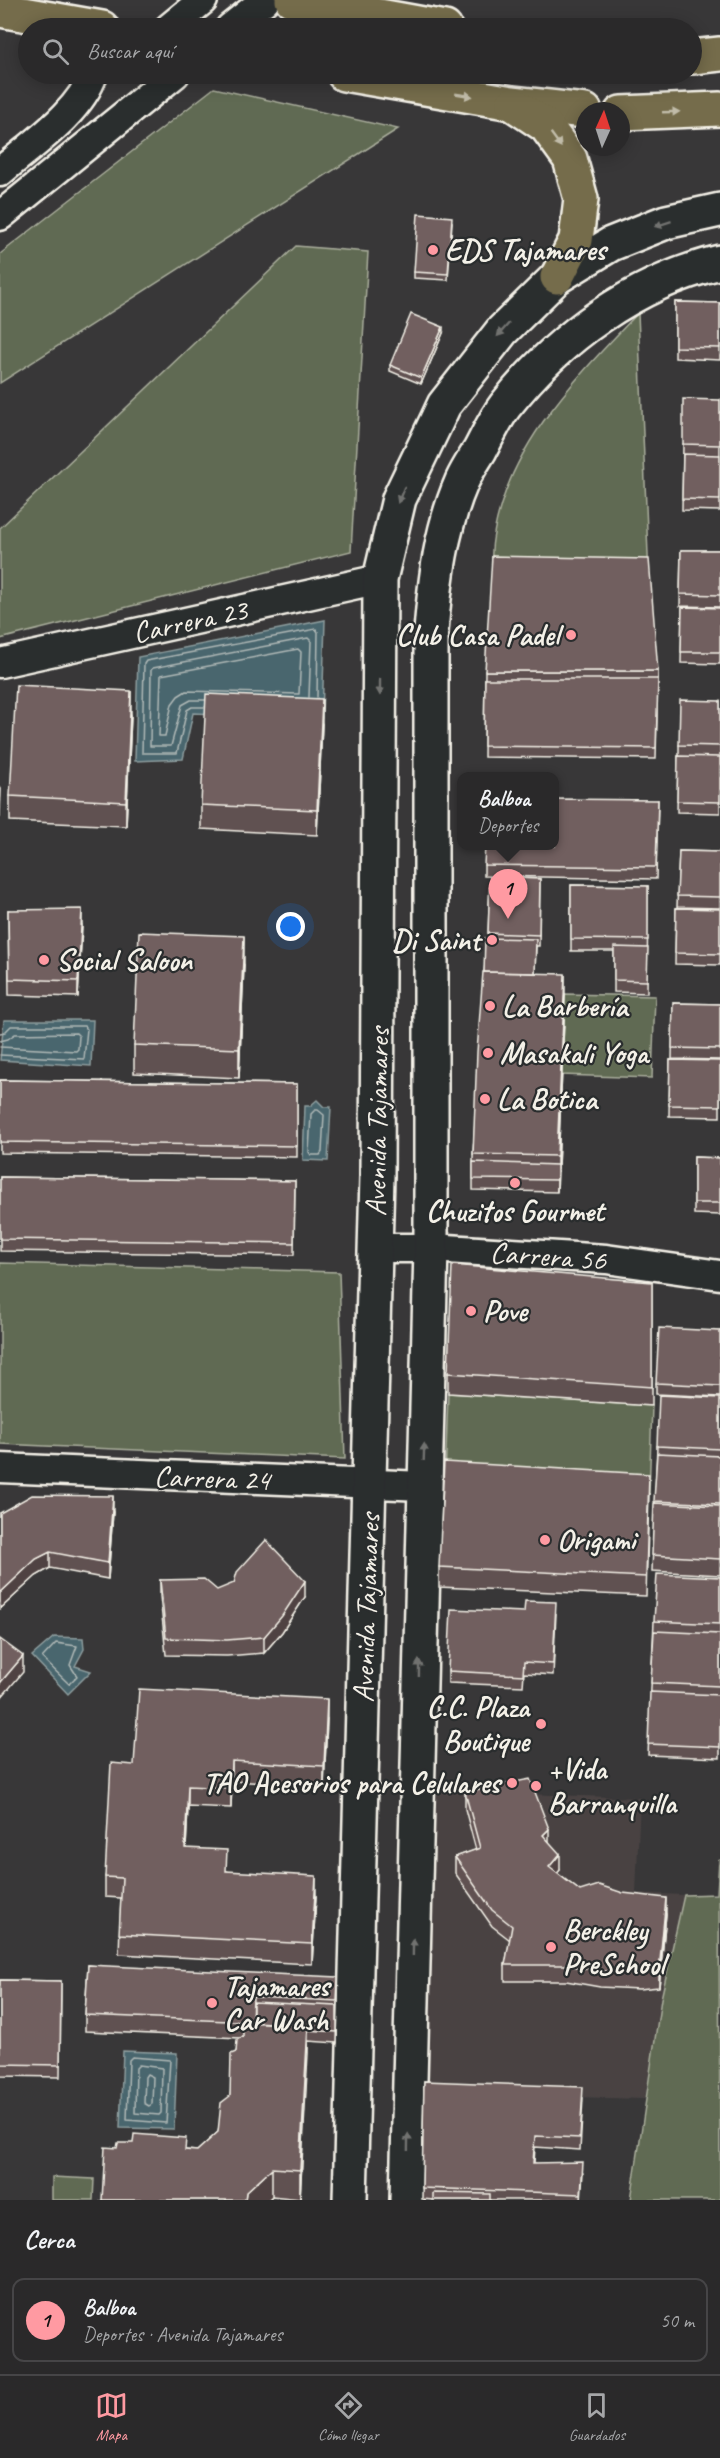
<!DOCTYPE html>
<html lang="es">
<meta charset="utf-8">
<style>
body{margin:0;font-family:Caveat,sans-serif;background:#323132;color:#f1f3f6}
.compass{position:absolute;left:576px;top:102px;width:54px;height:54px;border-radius:50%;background:#2a292a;box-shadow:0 3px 15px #0003;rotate:3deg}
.you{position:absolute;left:291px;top:927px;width:21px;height:21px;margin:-15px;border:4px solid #fff;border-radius:50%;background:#1a73e8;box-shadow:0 0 0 9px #1a73e833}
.badge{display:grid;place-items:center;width:39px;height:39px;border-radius:50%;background:#ff9aa2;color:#111;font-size:20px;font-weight:700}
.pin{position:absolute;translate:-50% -50px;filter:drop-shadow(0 2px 3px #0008)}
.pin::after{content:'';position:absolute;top:32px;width:21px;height:18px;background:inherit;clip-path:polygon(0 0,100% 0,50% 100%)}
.popup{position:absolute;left:457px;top:772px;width:102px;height:78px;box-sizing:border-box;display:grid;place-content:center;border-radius:12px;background:#2a292a;filter:drop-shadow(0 2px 4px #0005);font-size:20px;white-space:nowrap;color:#a5a6a8}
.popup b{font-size:22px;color:#f1f3f6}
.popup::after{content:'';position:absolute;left:50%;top:100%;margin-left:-12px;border:12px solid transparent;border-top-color:#2a292a}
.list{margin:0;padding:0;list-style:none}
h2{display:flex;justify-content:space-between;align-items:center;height:78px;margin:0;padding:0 24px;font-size:26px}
h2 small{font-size:20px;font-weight:400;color:#a5a6a8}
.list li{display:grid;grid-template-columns:39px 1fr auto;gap:18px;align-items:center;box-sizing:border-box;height:84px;margin:0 12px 12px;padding:0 12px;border:2px solid #464547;border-radius:12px}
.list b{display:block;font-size:22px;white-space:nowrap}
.list p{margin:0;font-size:20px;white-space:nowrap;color:#a5a6a8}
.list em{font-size:20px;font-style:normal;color:#a5a6a8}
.icon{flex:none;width:33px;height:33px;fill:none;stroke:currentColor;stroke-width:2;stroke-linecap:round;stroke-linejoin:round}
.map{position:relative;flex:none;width:720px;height:2200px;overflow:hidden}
.search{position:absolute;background:#2a292a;box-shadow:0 3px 15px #0003;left:18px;right:18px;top:18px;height:66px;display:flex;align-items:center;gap:15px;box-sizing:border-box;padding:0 21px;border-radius:33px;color:#a5a6a8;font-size:22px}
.sheet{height:174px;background:#2a292a}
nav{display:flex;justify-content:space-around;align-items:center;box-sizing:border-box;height:84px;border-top:2px solid #464547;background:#2a292a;font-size:16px;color:#a5a6a8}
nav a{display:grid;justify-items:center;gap:3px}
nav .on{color:#ff9aa2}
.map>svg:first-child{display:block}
</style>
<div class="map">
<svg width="720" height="2200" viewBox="0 0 720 2200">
<rect width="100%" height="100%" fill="#383738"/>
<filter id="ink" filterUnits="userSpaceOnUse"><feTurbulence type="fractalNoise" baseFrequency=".0167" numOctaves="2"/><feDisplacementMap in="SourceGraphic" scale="12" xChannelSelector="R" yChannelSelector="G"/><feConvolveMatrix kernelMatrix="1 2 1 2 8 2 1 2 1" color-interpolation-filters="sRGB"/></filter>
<g filter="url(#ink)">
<path fill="#494343" d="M436 1791 640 1798 636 1893 684 1895 661 1999 645 2099 424 2093Z"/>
<g fill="#616b52" stroke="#aaae9d" stroke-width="1.5">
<path d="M214 88 398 129 0 383V254Z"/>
<path d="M296 246 368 252 351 551 0 639V528Z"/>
<path d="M638 313 649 579 492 576C492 564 491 552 493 540 506 447 577 377 638 313Z"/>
<path d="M565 994 655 996 652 1078 561 1075Z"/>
<path d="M0 1263 339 1272 345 1459 0 1444Z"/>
<path d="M448 1393 652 1406 649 1494 445 1482Z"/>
<path d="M719 1859 720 2200H631L661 1999 684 1895 717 1894Z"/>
<path d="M52 2177 94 2179 93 2200H52Z"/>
</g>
<g fill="#4a666e" stroke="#8e9e9f" stroke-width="1.5">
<path d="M325 620 322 718 193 713 183 759 135 761 138 657Z"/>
<path d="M4 1020H93L91 1066 0 1060Z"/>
<path d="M317 1100 324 1107H331L328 1161 303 1160 305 1106H310Z"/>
<path d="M54 1637 83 1638 84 1649 75 1666 91 1671 68 1694 32 1656Z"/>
<path d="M123 2051 177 2053 174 2129 120 2128Z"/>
</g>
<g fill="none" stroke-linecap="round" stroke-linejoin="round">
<g stroke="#b0b9b7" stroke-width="1.5">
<path d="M298 649 301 652 299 694 186 691 178 696 172 704 165 736H159L161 675Z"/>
<path d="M205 700H191L182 705 171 746H150L151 670 153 668 308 638 311 641 309 697"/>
<path d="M204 707H192L187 710 177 753H142L144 664 146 661 316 629 318 632 317 697"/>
<path d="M0 1033 5 1032 11 1026H84L87 1029 84 1059 0 1055"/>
<path d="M0 1041 8 1039 15 1034 76 1033 79 1036 78 1049 76 1051 0 1047"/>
<path d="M315 1110H318L324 1115 322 1152 320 1155H311L309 1152 311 1114Z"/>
<path d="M56 1643 77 1646 70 1665 77 1676 69 1684 42 1658Z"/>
<path d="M132 2057 170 2060 166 2123 127 2120 129 2060Z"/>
<path d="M139 2065 162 2068 161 2113 159 2115 135 2113 136 2068Z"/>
<path d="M147 2074 153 2077 152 2104 149 2106 144 2103 145 2077Z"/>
</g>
<defs>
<g id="street">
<path d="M169 28 203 0"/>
<path d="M230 28 265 0"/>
<path d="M0 172C31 145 80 113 93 74"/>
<path d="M0 216 175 74"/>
<path d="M0 663 380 579"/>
<path d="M375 1248H431L606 1259 720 1275"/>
<path d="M0 1468 423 1486"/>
</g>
<g id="secondary">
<path d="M350 2200 377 1176 380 579 399 499 437 420 444 405 502 331 557 277 611 244 666 222 720 210"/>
<path d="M407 2200 431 1248V632C435 580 441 529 462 481 467 470 474 460 480 450 488 435 495 419 505 406 559 337 634 283 720 262"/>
</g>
<g id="highway">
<path d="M292 0 445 28"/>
<path d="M0 10 102 28"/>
<path d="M692 57 720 54"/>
<path d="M344 74 512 103 585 111"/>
<path d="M513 104 546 126 570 159 581 199 576 240 557 277"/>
<path d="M621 113 720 109"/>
</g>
</defs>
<use href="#street" stroke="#f4f1e8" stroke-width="33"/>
<use href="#secondary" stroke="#f4f1e8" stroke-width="38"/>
<use href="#highway" stroke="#f4f1e8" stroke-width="38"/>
<use href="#street" stroke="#2a2d2e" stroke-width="28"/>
<use href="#secondary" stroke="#2a2d2e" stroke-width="33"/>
<use href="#highway" stroke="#746c4b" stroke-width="33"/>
</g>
<g fill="#615151" stroke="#f4f1e8" stroke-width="1.5">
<path d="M452 223 448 280 414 278V272Z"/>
<path d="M675 302 720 303V360L675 358Z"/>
<path d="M443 333 421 384 390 371V365Z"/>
<path d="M720 400V511L682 510 683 444Z"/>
<path d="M681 550H720V607L680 606Z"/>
<path d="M682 607 720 608V664L681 663Z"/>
<path d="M485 671H658L656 759 484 757Z"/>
<path d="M720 701V813L677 812 678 756H679V745Z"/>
<path d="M131 715 126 826 10 821V796Z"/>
<path d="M322 724 317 835 201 829V805Z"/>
<path d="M658 800 656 879 484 876V865Z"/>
<path d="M679 851 720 852V908L677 907Z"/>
<path d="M490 877 540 879 539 946H536L535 973 565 994 557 1192 473 1190V1154L484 972 488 938Z"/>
<path d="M571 885 648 886 647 993 614 992V951H571Z"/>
<path d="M676 908 720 909V965L675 964Z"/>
<path d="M8 910 82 925 78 997 9 995Z"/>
<path d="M244 965 239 1078 134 1073V1045Z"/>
<path d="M673 1003 720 1004V1060L672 1059Z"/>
<path d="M670 1060 720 1061V1117L669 1116Z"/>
<path d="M0 1080 297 1084V1157L0 1153Z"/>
<path d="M694 1157 720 1158V1215L694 1214Z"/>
<path d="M0 1177 295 1181 294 1255 0 1251Z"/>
<path d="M652 1282V1406L448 1393V1373Z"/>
<path d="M720 1331V1397L656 1394V1383Z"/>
<path d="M720 1398V1575L652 1571 657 1446Z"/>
<path d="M649 1494 646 1596 439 1587V1567Z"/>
<path d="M113 1512 108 1579 50 1568 36 1576 0 1609V1513Z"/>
<path d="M720 1577V1758L648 1755 654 1621Z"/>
<path d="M160 1580 217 1590 305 1597 282 1632 264 1653 227 1656 166 1655 160 1596Z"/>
<path d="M556 1614 553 1675 524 1673 523 1686 448 1683V1671Z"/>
<path d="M327 1719 324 1786 232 1781 231 1808 188 1806 186 1848 227 1871 316 1896 312 1964 119 1954 121 1898 105 1897V1877L134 1765Z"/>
<path d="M465 1792 549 1842 560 1870 557 1873 580 1891 666 1914 659 1987 639 1989 600 1987 566 1981H505V1965L510 1940 492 1926 455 1873V1857L476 1850 465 1809Z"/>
<path d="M88 1965 338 1993 337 2043 308 2041 300 2199 272 2196 268 2200H102L186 2150 197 2151 218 2132 230 2096 236 2052 240 2038 85 2031V2015Z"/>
<path d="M0 1980 61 1981 60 2077 0 2076Z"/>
<path d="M424 2081 583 2098 580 2150 535 2147 534 2163 583 2173 581 2200H433L422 2199Z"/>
</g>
<g fill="#4f4242" stroke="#f4f1e8" stroke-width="1.5">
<path d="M443 327V333L421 384V378Z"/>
<path d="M131 691V715L126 826V802Z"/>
<path d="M322 699V724L317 835V810Z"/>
<path d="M82 909V925L78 997V981Z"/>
<path d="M244 936V965L239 1078V1049Z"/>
<path d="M565 974V994L557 1192V1156Z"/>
<path d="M113 1496V1512L108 1579V1563Z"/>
<path d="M50 1552V1568L36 1576 0 1609V1593L36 1559Z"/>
<path d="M305 1581V1597L282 1632 264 1653V1637Z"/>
<path d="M23 1656V1672L0 1699V1683Z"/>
<path d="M327 1699V1719L324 1786V1766Z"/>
<path d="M232 1761V1781L231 1808V1788Z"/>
<path d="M188 1786V1806L185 1868V1848Z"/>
<path d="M549 1829V1845L543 1835Z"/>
<path d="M560 1854V1870L549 1883V1867Z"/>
<path d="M316 1876V1896L312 1964V1944Z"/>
<path d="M666 1898V1914L659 1987V1971Z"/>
<path d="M308 2025V2054L300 2199V2170Z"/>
<path d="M272 2168V2196L268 2200H245L246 2192Z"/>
</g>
<g fill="#715e5e" stroke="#f4f1e8" stroke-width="1.5">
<path d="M418 214 452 217 448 274 414 272Z"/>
<path d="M675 302 720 303V348L675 347Z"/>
<path d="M411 314 443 327 421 378 390 365Z"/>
<path d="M683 399 720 400V445L683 444Z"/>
<path d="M683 454 720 455V500L682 499Z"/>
<path d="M681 550H720V595L680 594Z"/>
<path d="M492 556 649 559 658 671H485Z"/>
<path d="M682 607 720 608V652H681Z"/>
<path d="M485 679H658L656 748 484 746Z"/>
<path d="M16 685 131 691 126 802 10 796Z"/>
<path d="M206 694 322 699 317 810 201 805Z"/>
<path d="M680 700 720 701V746L679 745Z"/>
<path d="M678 756 720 757V802L677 801Z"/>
<path d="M0 787 1 789 0 818Z"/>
<path d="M555 799 658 800 656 867 484 865 485 846H555Z"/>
<path d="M679 851 720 852V897L677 896Z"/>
<path d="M490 877 540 879 539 935 488 933Z"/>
<path d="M571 885 648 886V940L571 939Z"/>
<path d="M676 908 720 909V954L675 953Z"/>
<path d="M82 909 78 981 9 979 8 910Z"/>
<path d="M139 932 244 936 239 1049 134 1045Z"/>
<path d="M485 938 536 939 535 973 484 972Z"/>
<path d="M614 947 648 948 647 981 614 980Z"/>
<path d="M483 972 565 974 557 1156 473 1154 477 1052Z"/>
<path d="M673 1003 720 1004V1049L672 1048Z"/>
<path d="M670 1060 720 1061V1106L669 1105Z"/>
<path d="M0 1080 297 1084V1146L0 1142Z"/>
<path d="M694 1157 720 1158V1203H694Z"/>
<path d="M473 1162 557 1165V1180L473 1179Z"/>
<path d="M0 1177 295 1181 294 1243 0 1239Z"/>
<path d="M452 1265 652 1282V1387L448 1373Z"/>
<path d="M659 1328 720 1331V1386L656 1383Z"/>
<path d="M659 1395 720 1398V1449L657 1446Z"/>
<path d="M657 1453 720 1456V1504L654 1501Z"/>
<path d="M444 1462 649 1474 646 1577 439 1567Z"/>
<path d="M32 1495 113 1496 108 1563 50 1552 36 1559 0 1593V1513Z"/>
<path d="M654 1503 720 1506V1559L652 1555Z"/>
<path d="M266 1540 305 1581 282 1616 264 1637 227 1640 166 1638 160 1580 204 1579 217 1590 234 1583 237 1572Z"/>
<path d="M657 1574 720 1577V1624L654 1621Z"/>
<path d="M525 1601 556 1602 553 1664 524 1662 523 1675 448 1671 451 1609 524 1612Z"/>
<path d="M654 1631 720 1634V1686L651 1683Z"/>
<path d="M0 1639 23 1656 0 1683Z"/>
<path d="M139 1689 327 1699 324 1766 232 1761 231 1788 188 1786 185 1848 227 1850 226 1871 316 1876 312 1944 119 1934 122 1878 105 1877 111 1763 134 1765Z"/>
<path d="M650 1692 720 1695V1747L648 1744Z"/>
<path d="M530 1779 549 1829 543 1835 560 1854 549 1867 580 1891 599 1885 623 1893 666 1898 659 1971 639 1973 600 1971 566 1965H505L512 1926 492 1910 455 1857 480 1848 465 1792Z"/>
<path d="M88 1965 338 1977 337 2001 253 1997 252 2022 85 2015Z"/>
<path d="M0 1980 61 1981 60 2065 0 2064Z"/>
<path d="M253 2002 337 2006V2032L307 2030 308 2025 253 2022Z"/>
<path d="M243 2022 308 2025 300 2170 272 2168 246 2192 245 2200H102L105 2147 117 2148 118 2143H133L134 2134 186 2138 185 2150 197 2151 218 2132 221 2103 230 2096 231 2054 236 2052 237 2040 243 2036Z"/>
<path d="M424 2081 583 2087 580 2138 535 2136 533 2163 583 2162 581 2194 422 2188Z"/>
<path d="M433 2193 490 2194V2200H433Z"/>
</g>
<defs><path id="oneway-solid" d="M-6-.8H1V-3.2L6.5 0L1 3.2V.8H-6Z" transform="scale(1.5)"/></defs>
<g fill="#c1bca9">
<use href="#oneway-solid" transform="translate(464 95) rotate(9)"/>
<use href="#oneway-solid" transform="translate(671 112) rotate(-2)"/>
<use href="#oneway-solid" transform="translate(556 140) rotate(54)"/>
</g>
<g fill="#71726f">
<use href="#oneway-solid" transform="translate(663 224) rotate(162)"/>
<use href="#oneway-solid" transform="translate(503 330) rotate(132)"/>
<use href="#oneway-solid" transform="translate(401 495) rotate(112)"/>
<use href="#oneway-solid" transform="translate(380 687) rotate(90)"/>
<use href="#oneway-solid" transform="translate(424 1452) rotate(-88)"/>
<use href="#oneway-solid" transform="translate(419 1668) rotate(-89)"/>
<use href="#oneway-solid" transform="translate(413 1947) rotate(-89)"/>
<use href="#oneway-solid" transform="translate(408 2142) rotate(-89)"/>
</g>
</g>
<g fill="#ff9aa2" stroke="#2a2d2e" stroke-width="2">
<circle cx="433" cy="250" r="6"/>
<circle cx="571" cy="635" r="6"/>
<circle cx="492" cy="940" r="6"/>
<circle cx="44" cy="960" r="6"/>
<circle cx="490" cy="1006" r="6"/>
<circle cx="488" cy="1053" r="6"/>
<circle cx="485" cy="1099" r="6"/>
<circle cx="515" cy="1183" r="6"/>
<circle cx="471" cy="1311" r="6"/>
<circle cx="545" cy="1540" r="6"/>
<circle cx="541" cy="1724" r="6"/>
<circle cx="512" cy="1783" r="6"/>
<circle cx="536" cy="1786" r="6"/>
<circle cx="551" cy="1947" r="6"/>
<circle cx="212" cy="2003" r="6"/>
</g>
<g text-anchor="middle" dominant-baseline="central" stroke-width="4.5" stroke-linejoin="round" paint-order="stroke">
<g font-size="30" font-weight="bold" fill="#f4f1e8" stroke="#2a2d2e" text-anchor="start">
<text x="445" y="250">EDS Tajamares</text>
<text x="559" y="635" text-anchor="end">Club Casa Padel</text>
<text x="480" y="940" text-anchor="end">Di Saint</text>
<text x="56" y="960">Social Saloon</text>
<text x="502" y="1006">La Barbería</text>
<text x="500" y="1053">Masakali Yoga</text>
<text x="497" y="1099">La Botica</text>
<text x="515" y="1211" text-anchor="middle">Chuzitos Gourmet</text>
<text x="483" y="1311">Pove</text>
<text x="557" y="1540">Origami</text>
<text x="529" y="1707" text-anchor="end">C.C. Plaza<tspan x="529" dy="34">Boutique</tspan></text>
<text x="548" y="1769">+Vida<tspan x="548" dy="34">Barranquilla</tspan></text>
<text x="500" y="1783" text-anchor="end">TAO Acesorios para Celulares</text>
<text x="563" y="1930">Berckley<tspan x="563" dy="34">PreSchool</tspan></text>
<text x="224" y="1986">Tajamares<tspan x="224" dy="34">Car Wash</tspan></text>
</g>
<g font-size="30" fill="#f4f1e8" stroke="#2a2d2e">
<text transform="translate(190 621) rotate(-12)">Carrera 23</text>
<text transform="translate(377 1122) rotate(-89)">Avenida Tajamares</text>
<text transform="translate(548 1256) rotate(4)">Carrera 56</text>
<text transform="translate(212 1478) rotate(2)">Carrera 24</text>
<text transform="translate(366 1608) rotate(-88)">Avenida Tajamares</text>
</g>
</g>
</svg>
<svg class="compass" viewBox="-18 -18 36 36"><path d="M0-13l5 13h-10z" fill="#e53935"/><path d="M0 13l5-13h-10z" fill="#a5a6a8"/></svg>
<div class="you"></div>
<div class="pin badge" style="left:508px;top:919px">1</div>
<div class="popup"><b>Balboa</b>Deportes</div>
<div class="search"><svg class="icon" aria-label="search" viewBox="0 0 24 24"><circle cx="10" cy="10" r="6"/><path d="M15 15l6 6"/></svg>Buscar aquí</div>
</div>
<section class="sheet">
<h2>Cerca<small></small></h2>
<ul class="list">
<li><span class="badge">1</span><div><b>Balboa</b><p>Deportes · Avenida Tajamares</p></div><em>50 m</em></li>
</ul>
</section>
<nav>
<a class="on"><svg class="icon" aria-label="map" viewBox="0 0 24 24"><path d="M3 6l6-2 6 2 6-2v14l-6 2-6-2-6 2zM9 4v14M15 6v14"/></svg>Mapa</a>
<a><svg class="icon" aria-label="directions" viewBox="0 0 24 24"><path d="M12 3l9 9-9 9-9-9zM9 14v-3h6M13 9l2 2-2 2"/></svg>Cómo llegar</a>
<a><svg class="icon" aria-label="saved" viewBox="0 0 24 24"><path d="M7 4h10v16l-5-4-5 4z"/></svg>Guardados</a>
</nav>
